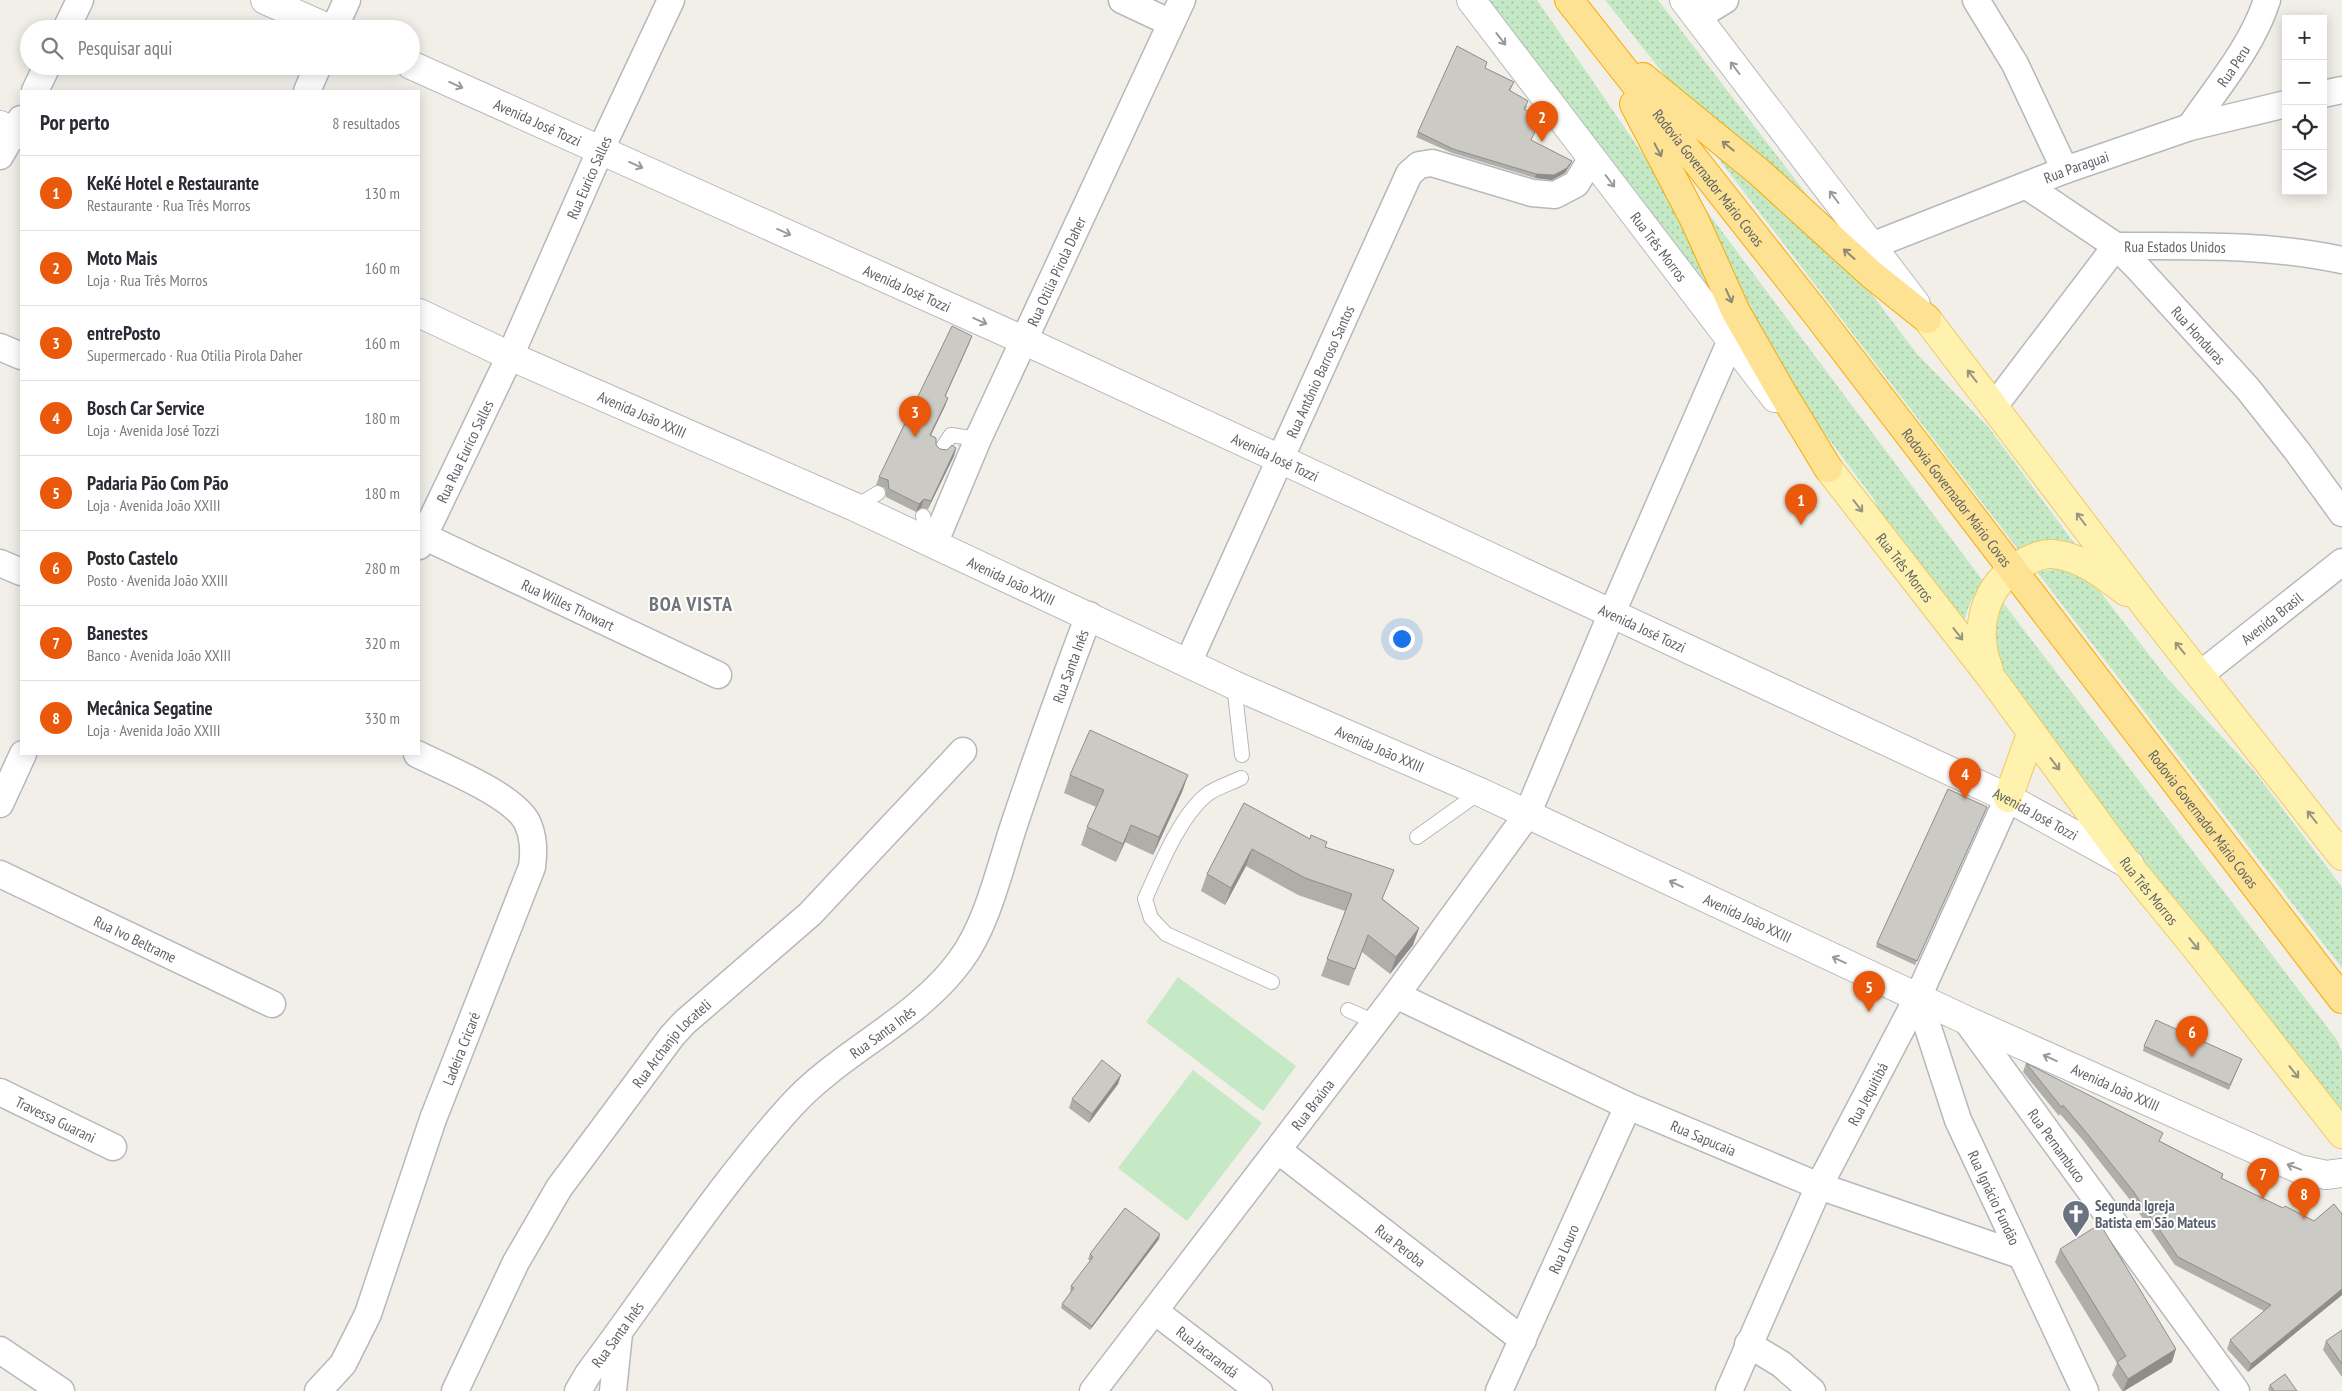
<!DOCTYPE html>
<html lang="pt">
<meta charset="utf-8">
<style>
body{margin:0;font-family:"PT Sans Narrow",sans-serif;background:#f2f2f3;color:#2b2b33}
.controls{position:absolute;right:15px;top:15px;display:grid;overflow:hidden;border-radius:0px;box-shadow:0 2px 12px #0003}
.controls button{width:45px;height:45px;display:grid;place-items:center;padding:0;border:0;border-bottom:1px solid #e1e1e2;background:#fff;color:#2b2b33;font:25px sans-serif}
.you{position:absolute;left:1401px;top:638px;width:18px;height:18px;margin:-12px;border:4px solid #fff;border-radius:50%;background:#1a73e8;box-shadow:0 0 0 8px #1a73e833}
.badge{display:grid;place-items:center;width:32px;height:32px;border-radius:50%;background:#ea580c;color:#fff;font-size:16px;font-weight:700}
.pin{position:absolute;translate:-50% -41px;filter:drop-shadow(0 1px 2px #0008)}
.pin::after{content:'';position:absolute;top:26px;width:18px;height:15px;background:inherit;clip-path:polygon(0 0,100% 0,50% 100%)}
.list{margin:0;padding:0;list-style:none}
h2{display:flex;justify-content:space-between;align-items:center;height:65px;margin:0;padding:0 20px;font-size:21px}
h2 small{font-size:16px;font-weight:400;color:#7c7c81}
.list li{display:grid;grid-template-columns:32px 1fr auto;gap:15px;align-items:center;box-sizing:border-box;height:75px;padding:0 20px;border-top:1px solid #e1e1e2}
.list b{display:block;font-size:19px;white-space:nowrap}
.list p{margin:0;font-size:16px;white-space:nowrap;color:#7c7c81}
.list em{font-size:16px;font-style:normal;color:#7c7c81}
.icon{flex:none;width:28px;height:28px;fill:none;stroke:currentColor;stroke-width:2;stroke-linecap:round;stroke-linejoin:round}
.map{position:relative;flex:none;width:2342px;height:1391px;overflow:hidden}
.search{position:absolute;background:#fff;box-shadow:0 2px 12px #0003;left:20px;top:20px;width:400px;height:55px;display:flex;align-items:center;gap:12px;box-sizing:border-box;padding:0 18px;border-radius:28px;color:#7c7c81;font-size:19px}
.panel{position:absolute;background:#fff;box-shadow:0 2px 12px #0003;left:20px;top:90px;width:400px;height:665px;border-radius:0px}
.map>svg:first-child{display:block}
</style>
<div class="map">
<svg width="2342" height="1391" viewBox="0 0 2342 1391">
<defs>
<pattern id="grass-dots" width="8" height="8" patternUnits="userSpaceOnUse" patternTransform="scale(1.25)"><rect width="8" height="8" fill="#c5e8c5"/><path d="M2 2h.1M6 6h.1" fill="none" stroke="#a3c0a4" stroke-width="1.8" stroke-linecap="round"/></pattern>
</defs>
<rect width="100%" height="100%" fill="#f1efe8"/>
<g fill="url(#grass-dots)">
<path d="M1480 0H1537L1675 201 1739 340Z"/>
<path d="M1605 0H1658L1833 229 1682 97Z"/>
<path d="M1698 132 1868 289 1917 354 1989 428 2077 547 2021 553Z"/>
<path d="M1685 182 1983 581C1971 598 1965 612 1963 632L1887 527 1873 498 1778 371Z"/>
<path d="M2063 568 2073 570 2095 585 2167 678 2254 771 2342 887V968L2037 572Z"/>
<path d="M2001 600 2337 1040 2342 1052V1124L1997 677 1989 623Z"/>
</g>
<g fill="#c5e8c5">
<path d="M1178 977 1296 1066 1263 1111 1146 1022Z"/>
<path d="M1193 1070 1262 1123 1187 1221 1118 1168Z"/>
</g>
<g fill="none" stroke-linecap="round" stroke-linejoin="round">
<defs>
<g id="lane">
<path d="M941 450 951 435 978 439"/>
<path d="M855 507 878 493"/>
<path d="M923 516 930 541"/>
<path d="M1234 685 1242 755"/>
<path d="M1241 778C1231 783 1218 787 1209 793 1181 813 1159 868 1145 899L1151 918 1166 934 1272 982"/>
<path d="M1417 837 1480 792"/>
<path d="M1348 1010 1375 1022"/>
</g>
<g id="street">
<path d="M1122 0 1171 23"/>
<path d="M1976 0 2015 64 2065 170"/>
<path d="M1697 17 1725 0"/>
<path d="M66 29 80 0"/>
<path d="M334 29 347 0"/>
<path d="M35 91 47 66"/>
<path d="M307 91 318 66"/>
<path d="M2323 94 2342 90"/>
<path id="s1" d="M2190 127C2217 87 2252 47 2267 0"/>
<path d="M0 156 21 119"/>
<path id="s2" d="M2027 186 2116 246 2137 267 2248 389 2297 451 2342 513"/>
<path id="s3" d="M1871 246 2065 170 2190 127 2286 104"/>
<path id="s4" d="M2116 246C2192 246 2267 244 2342 260"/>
<path d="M0 347 21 356"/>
<path d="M1995 405 2116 246"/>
<path id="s5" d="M419 534 718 675"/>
<path id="s6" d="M934 544 978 439 1182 0"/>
<path id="s7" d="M419 546 510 356 601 149 671 0"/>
<path d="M0 563 21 572"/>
<path id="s8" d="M1188 663 1409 174 1419 165 1432 163 1532 193 1555 195 1576 184 1592 158"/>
<path id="s9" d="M2201 674 2342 562"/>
<path d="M0 804 23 754"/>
<path id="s10" d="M0 874 272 1004"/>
<path id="s11" d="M1396 995 1628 1106 1819 1186 2020 1255"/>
<path id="s12" d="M1918 997 1958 1120 2085 1391"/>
<path id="s13" d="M1966 1020 2236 1391"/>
<path id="s14" d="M0 1092 113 1147"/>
<path id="s15" d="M1279 1151 1523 1340"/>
<path id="s16" d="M1156 1312 1259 1391"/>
<path d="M1748 1344 1781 1364 1812 1391"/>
<path d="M0 1350 61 1391"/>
<path id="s17" d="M318 1391 343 1364 368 1314 433 1119 532 867C534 851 534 837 527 822 513 795 445 768 417 754"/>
<path id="s18" d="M455 1391 516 1262 559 1188 672 1036 685 1022 810 914 963 751"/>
<path id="s19" d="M578 1391 588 1374C655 1285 716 1189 791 1106 841 1051 916 1021 960 961 988 924 1000 866 1015 822 1038 753 1063 684 1089 615"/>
<path d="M613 1391 619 1333"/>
<path id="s20" d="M1093 1391 1396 995 1527 815 1611 615 1731 340"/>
<path id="s21" d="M1499 1391 1628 1106"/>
<path id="s22" d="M1729 1391 1819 1186 1918 997 2008 798"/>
</g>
<g id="secondary">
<path d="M265 0 330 29"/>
<path id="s23" d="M1471 0 1775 398"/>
<path d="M1684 0 1916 304"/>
<path id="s24" d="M411 65 1023 340 1280 459 2008 798 2130 865"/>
<path d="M0 125 21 135"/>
<path id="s25" d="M419 313 510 356 855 507 1234 685 1480 792 1966 1020 2299 1169 2326 1175 2342 1173"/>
</g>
<g id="primary">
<path d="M1927 319 2147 608 2342 856"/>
<path id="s26" d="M1828 468 1993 680 2133 871 2193 944 2342 1134"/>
<path d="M1989 670C1973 630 1983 585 2023 563 2031 559 2042 553 2052 554 2081 556 2104 575 2126 592"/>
<path d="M2008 798 2031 734"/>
</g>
<g id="highway">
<path id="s27" d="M1569 0 1815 312 2342 999"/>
<path d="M1643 77 1759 172 1871 274 1927 319"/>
<path d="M1634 104 1695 221 1736 312 1780 389 1828 468"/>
</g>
</defs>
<use href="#lane" stroke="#b5b8bc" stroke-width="16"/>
<use href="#street" stroke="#b5b8bc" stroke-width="29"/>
<use href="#secondary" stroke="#b6babf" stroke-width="30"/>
<use href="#primary" stroke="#f2c960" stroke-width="30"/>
<use href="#highway" stroke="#f9ab00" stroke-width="30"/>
<use href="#lane" stroke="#fff" stroke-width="14"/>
<use href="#street" stroke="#fff" stroke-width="26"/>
<use href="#secondary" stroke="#fff" stroke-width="28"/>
<use href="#primary" stroke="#fff2af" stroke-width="28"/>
<use href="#highway" stroke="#fde293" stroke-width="28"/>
</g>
<g fill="#afaea9">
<path d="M1485 68 1514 82 1510 91 1527 106 1525 110 1531 140 1572 161 1570 165 1565 173 1552 180 1535 178 1452 153 1416 137 1418 132Z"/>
<path d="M972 336 945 396 948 398 945 406 931 435 936 445 940 449 947 450 956 448 954 456 928 509 921 508 916 512 886 497 885 488 876 485 879 477Z"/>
<path d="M1070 775H1188L1182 792 1153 855 1125 842 1116 862 1081 845 1087 827 1096 807 1064 793Z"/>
<path d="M1244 803 1310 839 1325 847 1383 899 1419 928 1413 945 1390 974 1362 952 1349 986 1321 976 1345 911 1298 895 1246 866 1225 905 1201 891 1207 874Z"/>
<path d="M1987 807 1915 965 1876 947 1877 943Z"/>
<path d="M2144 1046 2242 1059 2229 1090 2143 1051Z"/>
<path d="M2026 1063 2160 1141 2223 1174 2222 1179 2283 1208 2314 1221 2342 1214V1295L2248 1372 2227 1349 2230 1340 2264 1311 2175 1265 2130 1200 2082 1139 2060 1114 2059 1116 2023 1072Z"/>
<path d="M1121 1075 1118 1084 1089 1123 1069 1108 1072 1099Z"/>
<path d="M1159 1239 1090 1330 1061 1308 1062 1304 1071 1291 1070 1290 1071 1286 1090 1261 1088 1259 1090 1254Z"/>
<path d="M2060 1249 2172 1362 2124 1391H2122L2112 1375 2117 1363 2055 1262Z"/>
<path d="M2342 1330V1377L2323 1350 2326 1341Z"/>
<path d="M2270 1385 2297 1391H2269L2268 1389Z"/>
</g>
<g fill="#8f8d8a">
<path d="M1572 161 1570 165 1565 173 1552 180 1535 178 1536 174Z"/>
<path d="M972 336 969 344 942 404 945 396Z"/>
<path d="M948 398 945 406 927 443 930 435Z"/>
<path d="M956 448 954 456 928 509 931 501Z"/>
<path d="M924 499 921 508 916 512 919 504Z"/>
<path d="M1188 775 1182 792 1153 855 1159 837Z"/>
<path d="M1131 825 1125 842 1116 862 1123 844Z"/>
<path d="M1252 849 1246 866 1225 905 1231 888Z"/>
<path d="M1419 928 1413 945 1390 974 1396 957Z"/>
<path d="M1121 1075 1118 1084 1089 1123 1092 1114Z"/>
<path d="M1160 1234 1159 1239 1090 1330 1092 1326Z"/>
<path d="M2342 1289V1295L2248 1372 2251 1364Z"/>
<path d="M2176 1349 2172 1362 2124 1391H2123L2128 1379Z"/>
</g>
<g fill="#cccac5" stroke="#8f8d8a">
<path d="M1457 46 1487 62 1485 68 1514 82 1509 90 1528 101 1524 109 1541 119 1531 140 1572 161 1567 168 1554 175 1536 174 1453 149 1418 132Z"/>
<path d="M952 326 972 336 945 396 948 398 930 435 936 438V445L940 449 947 450 952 445 956 448 931 501 924 499 919 504 889 489 888 480 879 477Z"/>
<path d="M1090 730 1188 775 1159 837 1131 825 1123 844 1087 827 1104 790 1070 775Z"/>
<path d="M1948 789 1987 807 1917 961 1877 943Z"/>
<path d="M1244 803 1310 839 1311 835 1327 842 1325 847 1394 870 1382 899 1419 928 1396 957 1368 935 1355 969 1327 959 1352 894 1305 878 1252 849 1231 888 1207 874Z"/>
<path d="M2156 1020 2242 1059 2230 1085 2144 1046Z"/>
<path d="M1102 1060 1121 1075 1092 1114 1072 1099Z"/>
<path d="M2026 1063 2163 1133 2159 1141 2223 1174 2221 1178 2283 1208 2285 1206 2314 1221 2334 1204 2342 1214V1289L2251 1364 2230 1340 2271 1305 2178 1257 2133 1191 2085 1131 2063 1105 2062 1108Z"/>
<path d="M1125 1208 1160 1234 1092 1326 1062 1304 1074 1288 1071 1286 1093 1257 1090 1254Z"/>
<path d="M2100 1224 2176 1349 2128 1379 2117 1362 2126 1356 2060 1249Z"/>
<path d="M2342 1330V1364L2326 1341Z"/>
<path d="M2285 1374 2297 1391H2274L2270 1385Z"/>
</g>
<defs><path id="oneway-shaft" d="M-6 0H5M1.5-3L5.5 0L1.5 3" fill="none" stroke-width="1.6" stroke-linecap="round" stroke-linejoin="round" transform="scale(1.25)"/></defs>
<g stroke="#979a9d">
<use href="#oneway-shaft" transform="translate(1501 39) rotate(52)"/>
<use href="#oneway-shaft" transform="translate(1735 68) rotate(-127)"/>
<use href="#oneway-shaft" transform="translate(456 85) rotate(24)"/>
<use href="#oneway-shaft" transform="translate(636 165) rotate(24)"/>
<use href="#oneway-shaft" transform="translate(1610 181) rotate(53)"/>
<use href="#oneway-shaft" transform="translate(1834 197) rotate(-127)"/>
<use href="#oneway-shaft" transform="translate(784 232) rotate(24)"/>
<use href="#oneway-shaft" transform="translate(980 321) rotate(24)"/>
<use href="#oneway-shaft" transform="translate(1676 884) rotate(-155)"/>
<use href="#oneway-shaft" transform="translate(1839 960) rotate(-155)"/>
<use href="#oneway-shaft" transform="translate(2050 1058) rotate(-156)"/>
<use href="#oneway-shaft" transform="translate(2294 1167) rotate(-159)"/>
</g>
<g stroke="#8e8975">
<use href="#oneway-shaft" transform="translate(1728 146) rotate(-141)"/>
<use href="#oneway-shaft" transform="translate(1658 150) rotate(62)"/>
<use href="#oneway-shaft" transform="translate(1849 254) rotate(-138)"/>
<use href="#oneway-shaft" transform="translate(1729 296) rotate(66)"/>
</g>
<g stroke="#979581">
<use href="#oneway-shaft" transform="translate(1972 376) rotate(-128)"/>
<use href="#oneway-shaft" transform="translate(1858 506) rotate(52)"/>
<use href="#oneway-shaft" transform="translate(2081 519) rotate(-127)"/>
<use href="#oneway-shaft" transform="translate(1958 634) rotate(52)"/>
<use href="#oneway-shaft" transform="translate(2180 648) rotate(-129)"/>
<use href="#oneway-shaft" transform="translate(2055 764) rotate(52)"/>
<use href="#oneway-shaft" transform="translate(2312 817) rotate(-128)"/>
<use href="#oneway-shaft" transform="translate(2194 944) rotate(51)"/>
<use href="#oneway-shaft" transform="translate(2294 1072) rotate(52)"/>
</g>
<defs>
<symbol id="church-pin" viewBox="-11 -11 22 30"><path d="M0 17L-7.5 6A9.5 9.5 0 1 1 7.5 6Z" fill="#6b7280" stroke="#fff"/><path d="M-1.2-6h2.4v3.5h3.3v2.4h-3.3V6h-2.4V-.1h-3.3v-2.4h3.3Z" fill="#fff"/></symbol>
</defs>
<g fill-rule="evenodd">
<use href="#church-pin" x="2060" y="1198" width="32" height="43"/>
</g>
<g text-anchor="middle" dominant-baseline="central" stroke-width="4" stroke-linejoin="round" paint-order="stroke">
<g font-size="15" fill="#5f6368" stroke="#fff">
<text stroke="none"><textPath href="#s1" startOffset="75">Rua Peru</textPath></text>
<text stroke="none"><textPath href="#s24" startOffset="139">Avenida José Tozzi</textPath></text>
<text stroke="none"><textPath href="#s3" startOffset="220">Rua Paraguai</textPath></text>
<text stroke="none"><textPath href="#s7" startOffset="406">Rua Eurico Salles</textPath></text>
<text stroke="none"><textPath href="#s27" startOffset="226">Rodovia Governador Mário Covas</textPath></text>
<text stroke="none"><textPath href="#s23" startOffset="310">Rua Três Morros</textPath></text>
<text stroke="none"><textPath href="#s4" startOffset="59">Rua Estados Unidos</textPath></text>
<text stroke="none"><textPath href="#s6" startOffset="299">Rua Otilia Pirola Daher</textPath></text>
<text stroke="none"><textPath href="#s24" startOffset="544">Avenida José Tozzi</textPath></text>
<text stroke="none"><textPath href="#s2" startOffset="229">Rua Honduras</textPath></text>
<text stroke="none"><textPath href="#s8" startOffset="320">Rua Antônio Barroso Santos</textPath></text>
<text stroke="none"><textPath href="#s25" startOffset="245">Avenida João XXIII</textPath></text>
<text stroke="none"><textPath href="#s7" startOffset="105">Rua Rua Eurico Salles</textPath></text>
<text stroke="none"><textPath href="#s24" startOffset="949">Avenida José Tozzi</textPath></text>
<text stroke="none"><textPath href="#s27" startOffset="631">Rodovia Governador Mário Covas</textPath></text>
<text stroke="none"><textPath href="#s26" startOffset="126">Rua Três Morros</textPath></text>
<text stroke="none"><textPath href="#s25" startOffset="650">Avenida João XXIII</textPath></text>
<text stroke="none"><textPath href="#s5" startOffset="165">Rua Willes Thowart</textPath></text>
<text stroke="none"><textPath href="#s9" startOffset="90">Avenida Brasil</textPath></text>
<text stroke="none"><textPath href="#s24" startOffset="1354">Avenida José Tozzi</textPath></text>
<text stroke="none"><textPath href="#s19" startOffset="895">Rua Santa Inês</textPath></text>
<text stroke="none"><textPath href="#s25" startOffset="1055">Avenida João XXIII</textPath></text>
<text stroke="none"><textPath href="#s24" startOffset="1789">Avenida José Tozzi</textPath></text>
<text stroke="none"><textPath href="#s27" startOffset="1036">Rodovia Governador Mário Covas</textPath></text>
<text stroke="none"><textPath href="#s26" startOffset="531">Rua Três Morros</textPath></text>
<text stroke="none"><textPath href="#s25" startOffset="1460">Avenida João XXIII</textPath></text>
<text stroke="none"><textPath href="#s10" startOffset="150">Rua Ivo Beltrame</textPath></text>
<text stroke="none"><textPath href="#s19" startOffset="474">Rua Santa Inês</textPath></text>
<text stroke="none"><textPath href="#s18" startOffset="412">Rua Archanjo Locateli</textPath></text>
<text stroke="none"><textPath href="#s17" startOffset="374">Ladeira Cricaré</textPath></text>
<text stroke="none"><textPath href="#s25" startOffset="1865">Avenida João XXIII</textPath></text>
<text stroke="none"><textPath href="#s22" startOffset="328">Rua Jequitibá</textPath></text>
<text stroke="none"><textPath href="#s20" startOffset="361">Rua Braúna</textPath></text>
<text stroke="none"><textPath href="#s14" startOffset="62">Travessa Guarani</textPath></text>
<text stroke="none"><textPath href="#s11" startOffset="339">Rua Sapucaia</textPath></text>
<text stroke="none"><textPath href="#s13" startOffset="155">Rua Pernambuco</textPath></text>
<text stroke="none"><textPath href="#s12" startOffset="215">Rua Ignácio Fundão</textPath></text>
<text stroke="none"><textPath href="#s15" startOffset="154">Rua Peroba</textPath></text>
<text stroke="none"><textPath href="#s21" startOffset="156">Rua Louro</textPath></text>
<text stroke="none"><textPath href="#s19" startOffset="69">Rua Santa Inês</textPath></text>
<text stroke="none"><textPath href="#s16" startOffset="65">Rua Jacarandá</textPath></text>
</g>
<g font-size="15" font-weight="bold" fill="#5b616d" stroke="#fff" text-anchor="start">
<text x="2095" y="1205">Segunda Igreja<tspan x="2095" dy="17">Batista em São Mateus</tspan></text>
</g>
<g font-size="20" font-weight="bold" letter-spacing="1" fill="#70757a" stroke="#fff">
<text x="691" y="604">BOA VISTA</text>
</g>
</g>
</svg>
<div class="controls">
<button>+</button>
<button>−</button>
<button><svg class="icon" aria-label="locate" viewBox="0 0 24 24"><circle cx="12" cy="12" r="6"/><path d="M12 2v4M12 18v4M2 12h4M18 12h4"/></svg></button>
<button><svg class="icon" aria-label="layers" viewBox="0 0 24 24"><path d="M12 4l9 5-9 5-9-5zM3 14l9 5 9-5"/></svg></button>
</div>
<div class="you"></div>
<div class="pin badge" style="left:1801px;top:525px">1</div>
<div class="pin badge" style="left:1542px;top:142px">2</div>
<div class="pin badge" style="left:915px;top:437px">3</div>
<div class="pin badge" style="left:1965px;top:799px">4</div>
<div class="pin badge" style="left:1869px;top:1012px">5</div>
<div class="pin badge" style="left:2192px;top:1057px">6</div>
<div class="pin badge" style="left:2263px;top:1199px">7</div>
<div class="pin badge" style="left:2304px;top:1219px">8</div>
<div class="search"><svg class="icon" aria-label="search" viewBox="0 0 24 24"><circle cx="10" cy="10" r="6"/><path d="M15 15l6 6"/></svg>Pesquisar aqui</div>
<section class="panel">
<h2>Por perto<small>8 resultados</small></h2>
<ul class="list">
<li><span class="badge">1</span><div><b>KeKé Hotel e Restaurante</b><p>Restaurante · Rua Três Morros</p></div><em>130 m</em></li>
<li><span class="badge">2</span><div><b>Moto Mais</b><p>Loja · Rua Três Morros</p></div><em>160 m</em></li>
<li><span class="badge">3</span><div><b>entrePosto</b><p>Supermercado · Rua Otilia Pirola Daher</p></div><em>160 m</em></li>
<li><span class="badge">4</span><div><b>Bosch Car Service</b><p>Loja · Avenida José Tozzi</p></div><em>180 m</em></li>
<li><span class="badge">5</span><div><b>Padaria Pão Com Pão</b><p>Loja · Avenida João XXIII</p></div><em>180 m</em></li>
<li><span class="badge">6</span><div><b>Posto Castelo</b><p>Posto · Avenida João XXIII</p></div><em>280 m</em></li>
<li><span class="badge">7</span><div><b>Banestes</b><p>Banco · Avenida João XXIII</p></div><em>320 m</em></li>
<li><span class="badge">8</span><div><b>Mecânica Segatine</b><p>Loja · Avenida João XXIII</p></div><em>330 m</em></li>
</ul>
</section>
</div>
